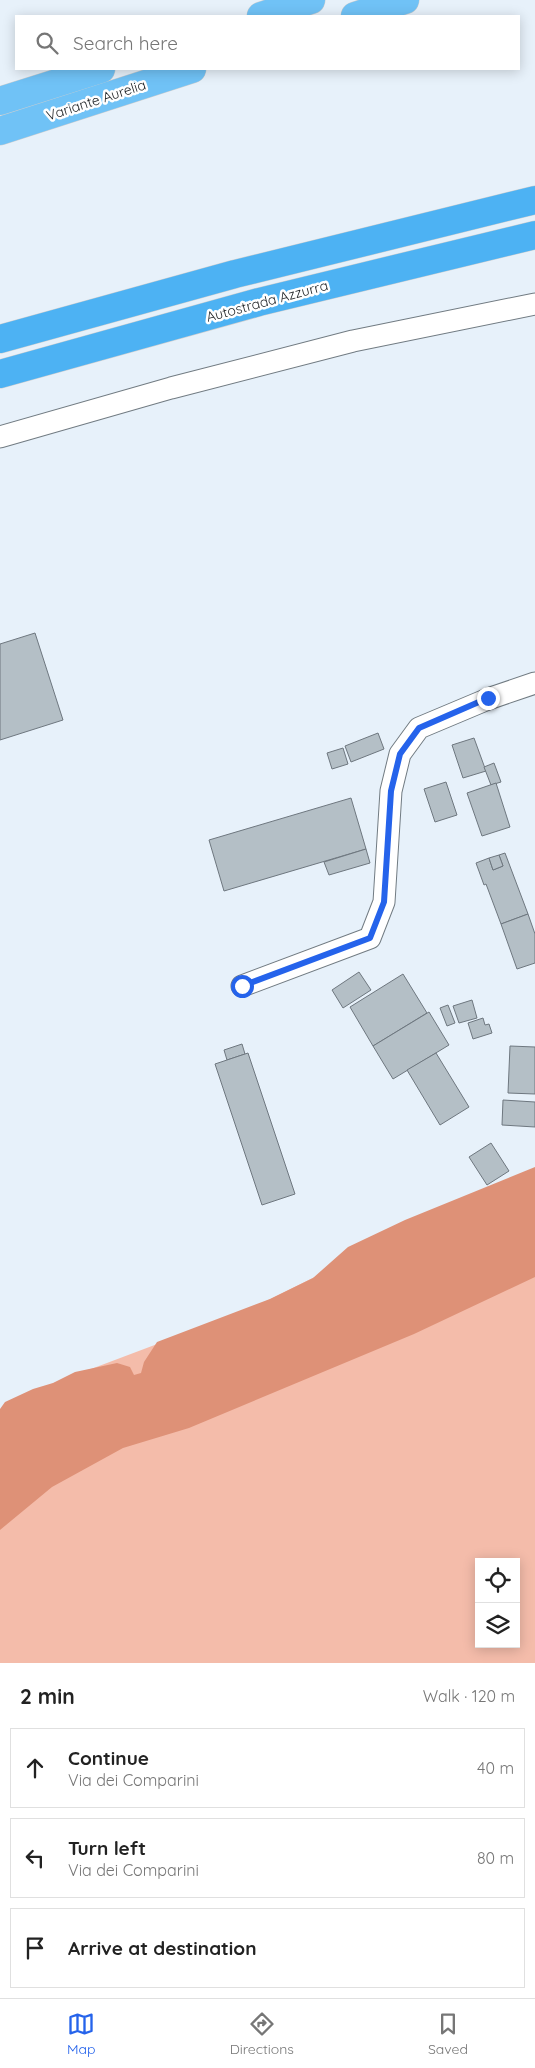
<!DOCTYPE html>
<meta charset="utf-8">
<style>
body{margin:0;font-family:Quicksand,sans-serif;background:#f6f6f6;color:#222}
.controls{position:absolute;right:15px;bottom:15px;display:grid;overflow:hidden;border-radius:0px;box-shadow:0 2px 12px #0003}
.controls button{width:45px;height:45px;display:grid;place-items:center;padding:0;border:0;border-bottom:1px solid #e0e0e0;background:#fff;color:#222;font:25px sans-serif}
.stop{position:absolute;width:15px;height:15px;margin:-11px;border:4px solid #2563eb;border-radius:50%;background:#fff}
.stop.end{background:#2563eb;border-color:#fff;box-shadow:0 1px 5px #0008}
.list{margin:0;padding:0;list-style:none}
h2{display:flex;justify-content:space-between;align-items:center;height:65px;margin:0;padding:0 20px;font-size:21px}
h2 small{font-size:16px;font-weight:400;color:#767676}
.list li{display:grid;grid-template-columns:32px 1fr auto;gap:15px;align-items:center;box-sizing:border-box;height:80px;margin:0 10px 10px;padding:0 10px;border:1px solid #e0e0e0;border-radius:0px}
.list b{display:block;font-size:19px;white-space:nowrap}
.list p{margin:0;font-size:16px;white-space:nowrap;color:#767676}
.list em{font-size:16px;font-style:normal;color:#767676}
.icon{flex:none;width:28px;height:28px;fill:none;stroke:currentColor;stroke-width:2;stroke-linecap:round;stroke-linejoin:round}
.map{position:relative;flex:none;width:535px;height:1663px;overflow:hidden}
.search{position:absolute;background:#fff;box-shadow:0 2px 12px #0003;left:15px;right:15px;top:15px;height:55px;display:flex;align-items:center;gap:12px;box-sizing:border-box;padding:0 18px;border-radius:0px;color:#767676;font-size:19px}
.sheet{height:335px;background:#fff}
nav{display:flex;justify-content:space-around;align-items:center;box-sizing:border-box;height:70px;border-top:1px solid #e0e0e0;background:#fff;font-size:14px;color:#767676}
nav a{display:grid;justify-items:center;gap:2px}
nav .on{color:#2563eb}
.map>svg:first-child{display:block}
</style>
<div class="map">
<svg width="535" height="1663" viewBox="0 0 535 1663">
<rect width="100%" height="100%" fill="#e7f1fa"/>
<path fill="#f4bcaa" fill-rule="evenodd" d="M535 1168V1663H0V1422L46 1386 250 1309ZM479 1562H516V1644H479Z"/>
<path fill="#de9177" d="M535 1167V1277L414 1334 189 1428 123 1448 52 1487 0 1530V1409L5 1402 33 1389 53 1383 75 1372 117 1363 130 1367 134 1375 141 1373 144 1362 157 1342 270 1299 313 1278 348 1247 405 1220Z"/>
<g fill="#b4bfc6" stroke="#6e777f">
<path d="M35 633 63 720 0 740V644Z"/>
<path d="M378 733 384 749 351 762 345 746Z"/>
<path d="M474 738 486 771 463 778 452 745Z"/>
<path d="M343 748 348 764 332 769 327 753Z"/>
<path d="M494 763 501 782 491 785 484 767Z"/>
<path d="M446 782 457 815 435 822 424 789Z"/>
<path d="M496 783 510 827 482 836 467 793Z"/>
<path d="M351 798 366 849 224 891 209 840Z"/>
<path d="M366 849 370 863 329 875 324 862Z"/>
<path d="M505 853 528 914 501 924 486 884 484 885 476 863 489 858 493 870 503 866 499 855Z"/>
<path d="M499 855 503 866 493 870 489 858Z"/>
<path d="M528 914 535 934V963L517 969 501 924Z"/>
<path d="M359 972 371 990 343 1008 332 990Z"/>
<path d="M403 974 427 1013 373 1046 350 1007Z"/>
<path d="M472 1000 477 1018 459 1023 453 1006Z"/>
<path d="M448 1005 455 1023 447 1026 440 1008Z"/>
<path d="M429 1012 449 1045 393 1079 373 1046Z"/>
<path d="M483 1018 485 1025 489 1024 492 1033 473 1039 468 1023Z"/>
<path d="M242 1044 245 1054 227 1060 224 1050Z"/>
<path d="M510 1046 535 1047V1094L508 1093Z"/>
<path d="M248 1053 295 1194 262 1205 215 1064Z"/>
<path d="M436 1053 469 1107 440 1125 407 1070Z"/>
<path d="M503 1100 535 1102V1127L502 1125Z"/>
<path d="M491 1143 509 1171 487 1185 469 1157Z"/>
</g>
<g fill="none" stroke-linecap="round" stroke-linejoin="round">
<defs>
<g id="minor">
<path d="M0 437 171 388 353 341 535 304"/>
<path d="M242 986 370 938 384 902 391 791 400 754 419 728 488 699 535 683"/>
</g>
<g id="trunk">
<path d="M261 16 311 0"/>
<path d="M355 16 405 0"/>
<path d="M0 101 101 69"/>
<path d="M0 131 192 69"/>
</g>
<g id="motorway">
<path d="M0 339 235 274 535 200"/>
<path d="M0 374 259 302 535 235"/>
</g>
</defs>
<use href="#minor" stroke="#717b82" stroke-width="23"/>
<use href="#trunk" stroke="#cdcecf" stroke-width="29"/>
<use href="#motorway" stroke="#cdcecf" stroke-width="29"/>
<use href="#minor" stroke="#fff" stroke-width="21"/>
<use href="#trunk" stroke="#70c2f6" stroke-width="28"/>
<use href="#motorway" stroke="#4db2f3" stroke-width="28"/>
</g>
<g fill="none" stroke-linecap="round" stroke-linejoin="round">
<path stroke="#2563eb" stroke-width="6" d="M242 986 370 938 384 902 391 791 400 754 419 728 488 698"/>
</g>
<g text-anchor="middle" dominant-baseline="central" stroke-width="5" stroke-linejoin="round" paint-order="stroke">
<g font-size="14" fill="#1d2124" stroke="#fff">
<text transform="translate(96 100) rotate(-18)">Variante Aurelia</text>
<text transform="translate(267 301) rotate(-15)">Autostrada Azzurra</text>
</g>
</g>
</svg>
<div class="controls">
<button><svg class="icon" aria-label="locate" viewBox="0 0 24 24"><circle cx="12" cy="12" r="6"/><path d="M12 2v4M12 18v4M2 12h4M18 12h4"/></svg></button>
<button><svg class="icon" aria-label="layers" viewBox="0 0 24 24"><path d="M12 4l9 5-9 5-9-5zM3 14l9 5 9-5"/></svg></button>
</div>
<div class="stop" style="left:242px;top:986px"></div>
<div class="stop end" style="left:488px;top:698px"></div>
<div class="search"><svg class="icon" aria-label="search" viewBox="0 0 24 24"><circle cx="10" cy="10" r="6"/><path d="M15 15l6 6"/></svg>Search here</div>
</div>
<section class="sheet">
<h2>2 min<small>Walk · 120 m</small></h2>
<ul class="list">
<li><svg class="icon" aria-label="ahead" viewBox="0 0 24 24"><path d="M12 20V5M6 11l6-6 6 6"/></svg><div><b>Continue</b><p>Via dei Comparini</p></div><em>40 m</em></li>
<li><svg class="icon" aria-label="left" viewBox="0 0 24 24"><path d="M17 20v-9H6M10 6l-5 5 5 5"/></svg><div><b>Turn left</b><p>Via dei Comparini</p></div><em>80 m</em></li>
<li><svg class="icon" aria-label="arrive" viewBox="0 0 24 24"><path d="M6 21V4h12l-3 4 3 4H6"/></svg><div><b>Arrive at destination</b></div></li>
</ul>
</section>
<nav>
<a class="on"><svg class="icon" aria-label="map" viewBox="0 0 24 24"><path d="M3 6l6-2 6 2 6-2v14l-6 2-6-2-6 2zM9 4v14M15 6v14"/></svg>Map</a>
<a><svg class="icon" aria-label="directions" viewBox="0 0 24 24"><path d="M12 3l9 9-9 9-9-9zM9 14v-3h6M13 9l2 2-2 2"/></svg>Directions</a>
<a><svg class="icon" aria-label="saved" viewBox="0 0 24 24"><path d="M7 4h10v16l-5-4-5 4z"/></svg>Saved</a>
</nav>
